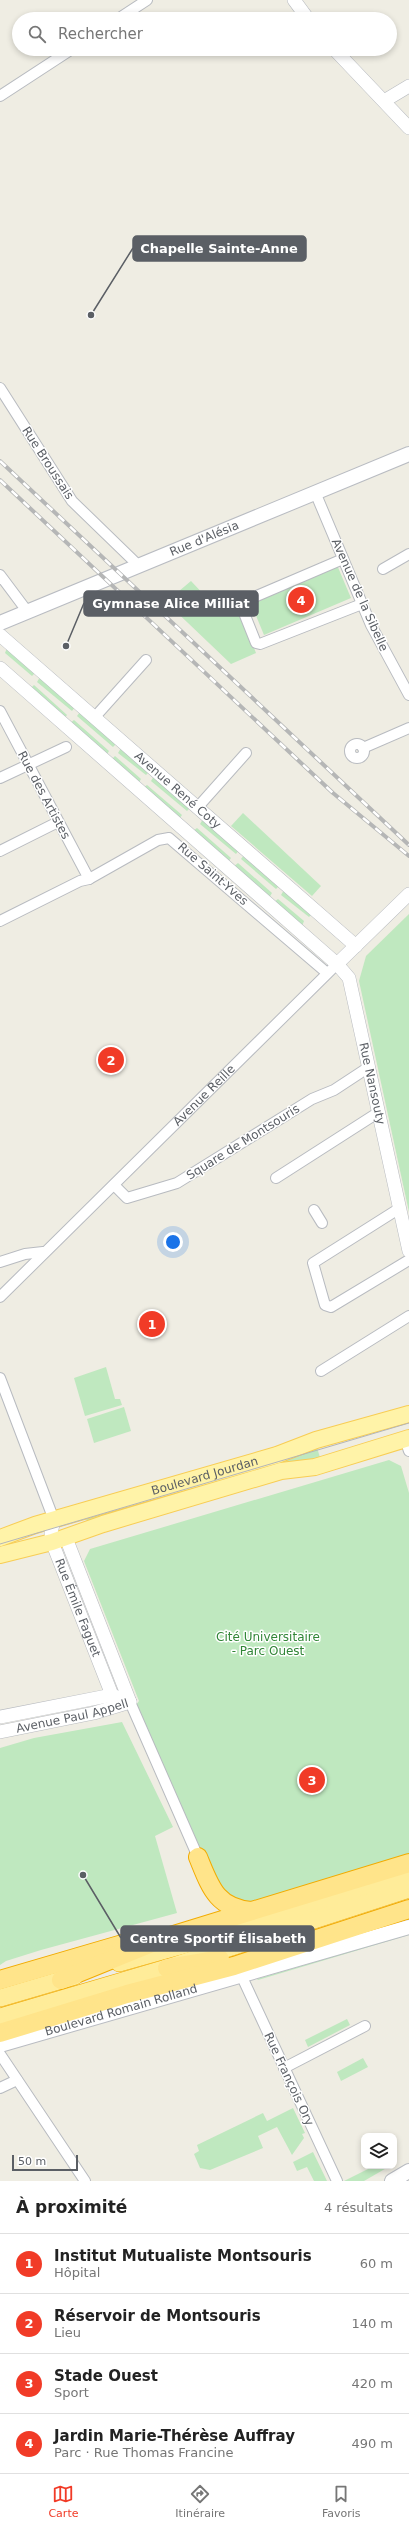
<!DOCTYPE html>
<html lang="fr">
<meta charset="utf-8">
<style>
body{margin:0;font-family:"DejaVu Sans",sans-serif;background:#f2f2f2;color:#222}
.controls{position:absolute;right:12px;bottom:12px;display:grid;overflow:hidden;border-radius:8px;box-shadow:0 2px 6px #0003}
.controls button{width:36px;height:36px;display:grid;place-items:center;padding:0;border:0;border-bottom:1px solid #e0e0e0;background:#fff;color:#222;font:20px sans-serif}
.scale{position:absolute;left:12px;bottom:10px;width:66px;box-sizing:border-box;padding-left:4px;border:2px solid #5b5f65;border-top:0;font-size:11px;line-height:14px;white-space:nowrap;color:#5b5f65;-webkit-text-stroke:3px #fff;paint-order:stroke}
.you{position:absolute;left:173px;top:1242px;width:14px;height:14px;margin:-10px;border:3px solid #fff;border-radius:50%;background:#1a73e8;box-shadow:0 0 0 6px #1a73e833}
.badge{display:grid;place-items:center;width:26px;height:26px;border-radius:50%;background:#f13b27;color:#fff;font-size:13px;font-weight:700}
.pin{position:absolute;translate:-50% -50%;border:2px solid #fff;box-shadow:0 1px 4px #0006}
.list{margin:0;padding:0;list-style:none}
h2{display:flex;justify-content:space-between;align-items:center;height:52px;margin:0;padding:0 16px;font-size:17px}
h2 small{font-size:13px;font-weight:400;color:#767676}
.list li{display:grid;grid-template-columns:26px 1fr auto;gap:12px;align-items:center;box-sizing:border-box;height:60px;padding:0 16px;border-top:1px solid #e0e0e0}
.list b{display:block;font-size:15px;white-space:nowrap}
.list p{margin:0;font-size:13px;white-space:nowrap;color:#767676}
.list em{font-size:13px;font-style:normal;color:#767676}
.icon{flex:none;width:22px;height:22px;fill:none;stroke:currentColor;stroke-width:2;stroke-linecap:round;stroke-linejoin:round}
.map{position:relative;flex:none;width:409px;height:2181px;overflow:hidden}
.search{position:absolute;background:#fff;box-shadow:0 2px 6px #0003;left:12px;right:12px;top:12px;height:44px;display:flex;align-items:center;gap:10px;box-sizing:border-box;padding:0 14px;border-radius:22px;color:#767676;font-size:15px}
.sheet{height:292px;background:#fff}
nav{display:flex;justify-content:space-around;align-items:center;box-sizing:border-box;height:56px;border-top:1px solid #e0e0e0;background:#fff;font-size:11px;color:#767676}
nav a{display:grid;justify-items:center;gap:2px}
nav .on{color:#f13b27}
.map>svg:first-child{display:block}
</style>
<div class="map">
<svg width="409" height="2181" viewBox="0 0 409 2181">
<rect width="100%" height="100%" fill="#efede3"/>
<g fill="#bfe8bf">
<path d="M337 565 351 598 264 635 250 601Z"/>
<path d="M191 581 208 599 237 606 256 653 231 664 166 602Z"/>
<path d="M7 648 35 673 32 676 5 653Z"/>
<path d="M40 677 75 707 72 711 37 682Z"/>
<path d="M34 685 67 715 64 719 30 689Z"/>
<path d="M80 712 116 744 113 747 77 716Z"/>
<path d="M74 720 109 751 106 756 69 724Z"/>
<path d="M121 748 149 772 146 775 118 753Z"/>
<path d="M115 756 141 779 138 784 111 760Z"/>
<path d="M154 776 190 808 187 811 151 781Z"/>
<path d="M147 785 182 815 179 819 143 788Z"/>
<path d="M243 813 321 886 312 896 231 826Z"/>
<path d="M203 819 239 850 236 854 200 824Z"/>
<path d="M197 828 231 858 228 862 193 831Z"/>
<path d="M244 855 279 886 276 889 241 859Z"/>
<path d="M238 863 272 893 269 898 233 867Z"/>
<path d="M284 890 312 914 309 917 281 895Z"/>
<path d="M278 899 304 921 302 926 274 902Z"/>
<path d="M409 914V1212L359 981 366 956Z"/>
<path d="M106 1367 115 1399H120L122 1405 85 1416 74 1378Z"/>
<path d="M124 1407 131 1431 94 1443 87 1419Z"/>
<path d="M316 1444 321 1461 88 1525 85 1515Z"/>
<path d="M389 1460 401 1466 409 1493V1857L248 1903 239 1901 214 1884 135 1706 139 1701 84 1561 90 1549Z"/>
<path d="M122 1722 173 1827 155 1836 177 1913 41 1950 6 1961 0 1965V1748L34 1738Z"/>
<path d="M409 1934V1935L258 1980 257 1979Z"/>
<path d="M347 2019 350 2025 308 2047 305 2040Z"/>
<path d="M363 2058 368 2067 341 2081 337 2072Z"/>
<path d="M293 2108 305 2133 302 2134 304 2138 292 2155 277 2127 258 2136 263 2148 210 2170 200 2168 194 2154 199 2151 197 2145 263 2113 267 2121Z"/>
<path d="M313 2152 327 2181H314L307 2167 297 2171 293 2162Z"/>
<path d="M374 2166H390L364 2181H344Z"/>
</g>
<g fill="none" stroke-linecap="round" stroke-linejoin="round">
<defs>
<g id="minor">
<path d="M118 19 147 0"/>
<path d="M0 96 72 49"/>
<path d="M0 388 72 501 138 565"/>
<path d="M315 492 371 625 409 695"/>
<path d="M343 559 245 601 242 608 256 643 260 644 362 604"/>
<path d="M383 569 409 554"/>
<path d="M0 575 27 611"/>
<path d="M0 711 89 879"/>
<path d="M94 718 146 660"/>
<circle cx="357" cy="751" r="7"/>
<path d="M363 748 409 728"/>
<path d="M0 778 66 747"/>
<path d="M197 808 246 753"/>
<path d="M0 851 58 822"/>
<path d="M0 921 80 881 89 879 158 840 169 838 327 973"/>
<path d="M276 1178 379 1112"/>
<path d="M114 1185 127 1198 177 1183 312 1099 334 1090 369 1067"/>
<path d="M400 1208 313 1263 325 1305 331 1307 409 1260"/>
<path d="M314 1210 322 1223"/>
<path d="M0 1262 25 1254 43 1252"/>
<path id="s1" d="M0 1297 337 964"/>
<path d="M321 1371 409 1316"/>
<path d="M0 1378 54 1520"/>
<path d="M405 1439 409 1451"/>
<path d="M130 1702 198 1857"/>
<path d="M242 1977 337 2181"/>
<path d="M0 2054 85 2181"/>
<path d="M284 2068 365 2026"/>
<path d="M0 2088 17 2080"/>
</g>
<g id="tertiary">
<path d="M294 0 308 19"/>
<path d="M334 49 409 128"/>
<path d="M384 101 409 86"/>
<path id="s2" d="M0 635 356 946"/>
<path id="s3" d="M0 668 337 964 349 978 409 1251"/>
<path d="M337 964 409 894"/>
<path id="s4" d="M54 1520 51 1533 52 1542 112 1695"/>
<path d="M66 1538 130 1702"/>
<path d="M0 1717 112 1695 120 1698"/>
<path id="s5" d="M0 1732 94 1713 130 1702"/>
</g>
<g id="secondary">
<path id="s6" d="M0 623 409 454"/>
<path id="s7" d="M0 2045 409 1927"/>
<path d="M392 2181 409 2171"/>
</g>
<g id="primary">
<path id="s8" d="M0 1538 35 1525 277 1455 316 1440 409 1414"/>
<path d="M0 1555 52 1542 103 1524 281 1471 315 1467 409 1438"/>
</g>
<g id="trunk">
<path d="M119 1963 273 1920 409 1876"/>
<path d="M0 1998 75 1976"/>
<path d="M0 2017 167 1968 409 1889"/>
</g>
<g id="motorway">
<path d="M198 1857C210 1886 216 1908 251 1911"/>
<path d="M167 1968 220 1959"/>
<path d="M0 1980 126 1943"/>
<path d="M61 1980 167 1937 409 1863"/>
<path d="M0 2033 127 1994 234 1966 409 1909"/>
</g>
</defs>
<use href="#minor" stroke="#b8bbc0" stroke-width="12"/>
<use href="#tertiary" stroke="#b8bbc0" stroke-width="14"/>
<use href="#secondary" stroke="#b9bcc2" stroke-width="16"/>
<use href="#primary" stroke="#f8cd54" stroke-width="18"/>
<use href="#trunk" stroke="#f2ab00" stroke-width="18"/>
<use href="#motorway" stroke="#f2ab00" stroke-width="20"/>
<use href="#minor" stroke="#fff" stroke-width="10"/>
<use href="#tertiary" stroke="#fff" stroke-width="13"/>
<use href="#secondary" stroke="#fff" stroke-width="14"/>
<use href="#primary" stroke="#fff3a8" stroke-width="16"/>
<use href="#trunk" stroke="#ffec99" stroke-width="17"/>
<use href="#motorway" stroke="#ffe48a" stroke-width="18"/>
<path stroke="#b5b6b6" stroke-width="1" d="M0 1544 409 1423"/>
<defs>
<g id="rail">
<path d="M0 461 409 845"/>
<path d="M0 480 333 793 409 856"/>
</g>
</defs>
<use href="#rail" stroke="#b5b6b6" stroke-width="4"/>
<use href="#rail" stroke="#fff" stroke-width="2.5" stroke-dasharray="8" stroke-linecap="butt"/>
</g>
<g text-anchor="middle" dominant-baseline="central" stroke-width="3" stroke-linejoin="round" paint-order="stroke">
<g font-size="12" fill="#5b5f65" stroke="#fff">
<text transform="translate(48 463) rotate(57)">Rue Broussais</text>
<text stroke="none"><textPath href="#s6" startOffset="221">Rue d'Alésia</textPath></text>
<text transform="translate(360 595) rotate(66)">Avenue de la Sibelle</text>
<text stroke="none"><textPath href="#s2" startOffset="236">Avenue René Coty</textPath></text>
<text transform="translate(44 795) rotate(62)">Rue des Artistes</text>
<text transform="translate(213 874) rotate(41)">Rue Saint-Yves</text>
<text stroke="none"><textPath href="#s3" startOffset="575">Rue Nansouty</textPath></text>
<text stroke="none"><textPath href="#s1" startOffset="287">Avenue Reille</textPath></text>
<text transform="translate(243 1142) rotate(-32)">Square de Montsouris</text>
<text stroke="none"><textPath href="#s8" startOffset="214">Boulevard Jourdan</textPath></text>
<text stroke="none"><textPath href="#s4" startOffset="93">Rue Émile Faguet</textPath></text>
<text stroke="none"><textPath href="#s5" startOffset="74">Avenue Paul Appell</textPath></text>
<text stroke="none"><textPath href="#s7" startOffset="126">Boulevard Romain Rolland</textPath></text>
<text transform="translate(289 2079) rotate(65)">Rue François Ory</text>
</g>
<g font-size="12" fill="#318637" stroke="#fff">
<text x="268" y="1637">Cité Universitaire<tspan x="268" dy="14">- Parc Ouest</tspan></text>
</g>
</g>
<path fill="none" stroke="#5b5f65" stroke-width="1.5" d="M91 315L133 248M66 646L84 603M83 1875L121 1938"/>
<g fill="#5b5f65" stroke="#fff" stroke-width="1.5">
<circle cx="91" cy="315" r="4"/>
<circle cx="66" cy="646" r="4"/>
<circle cx="83" cy="1875" r="4"/>
</g>
<g fill="#5b5f65" stroke="#5b5f65" stroke-width="1.5">
<rect x="133" y="236" width="173" height="25" rx="4"/>
<rect x="84" y="591" width="174" height="25" rx="4"/>
<rect x="121" y="1926" width="193" height="25" rx="4"/>
</g>
<g font-size="13" text-anchor="middle" font-weight="bold" fill="#fff">
<text x="219" y="253">Chapelle Sainte-Anne</text>
<text x="171" y="608">Gymnase Alice Milliat</text>
<text x="218" y="1943">Centre Sportif Élisabeth</text>
</g>
</svg>
<div class="controls">
<button><svg class="icon" aria-label="layers" viewBox="0 0 24 24"><path d="M12 4l9 5-9 5-9-5zM3 14l9 5 9-5"/></svg></button>
</div>
<div class="scale">50 m</div>
<div class="you"></div>
<div class="pin badge" style="left:152px;top:1324px">1</div>
<div class="pin badge" style="left:111px;top:1060px">2</div>
<div class="pin badge" style="left:312px;top:1780px">3</div>
<div class="pin badge" style="left:301px;top:600px">4</div>
<div class="search"><svg class="icon" aria-label="search" viewBox="0 0 24 24"><circle cx="10" cy="10" r="6"/><path d="M15 15l6 6"/></svg>Rechercher</div>
</div>
<section class="sheet">
<h2>À proximité<small>4 résultats</small></h2>
<ul class="list">
<li><span class="badge">1</span><div><b>Institut Mutualiste Montsouris</b><p>Hôpital</p></div><em>60 m</em></li>
<li><span class="badge">2</span><div><b>Réservoir de Montsouris</b><p>Lieu</p></div><em>140 m</em></li>
<li><span class="badge">3</span><div><b>Stade Ouest</b><p>Sport</p></div><em>420 m</em></li>
<li><span class="badge">4</span><div><b>Jardin Marie-Thérèse Auffray</b><p>Parc · Rue Thomas Francine</p></div><em>490 m</em></li>
</ul>
</section>
<nav>
<a class="on"><svg class="icon" aria-label="map" viewBox="0 0 24 24"><path d="M3 6l6-2 6 2 6-2v14l-6 2-6-2-6 2zM9 4v14M15 6v14"/></svg>Carte</a>
<a><svg class="icon" aria-label="directions" viewBox="0 0 24 24"><path d="M12 3l9 9-9 9-9-9zM9 14v-3h6M13 9l2 2-2 2"/></svg>Itinéraire</a>
<a><svg class="icon" aria-label="saved" viewBox="0 0 24 24"><path d="M7 4h10v16l-5-4-5 4z"/></svg>Favoris</a>
</nav>
